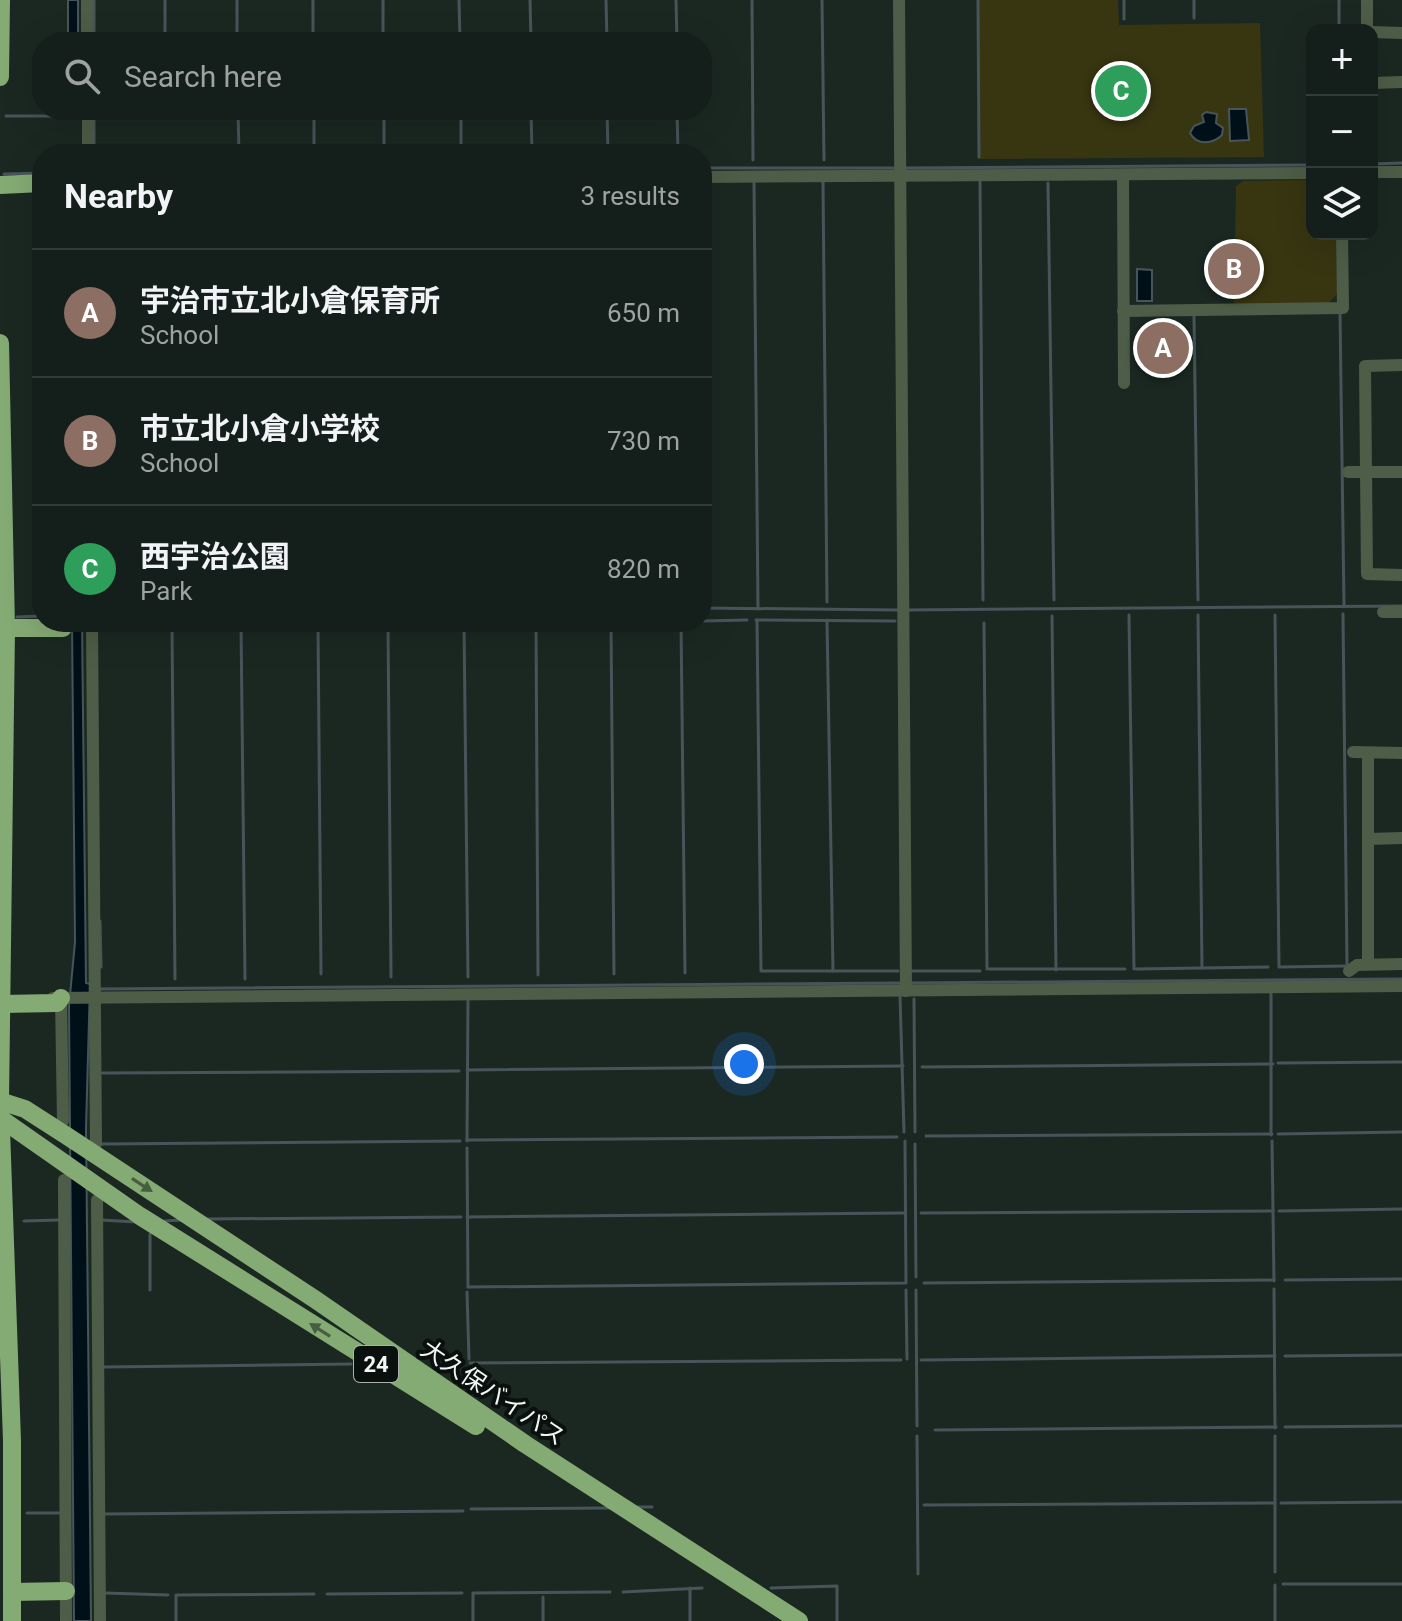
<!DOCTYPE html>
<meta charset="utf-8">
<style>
body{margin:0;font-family:Roboto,"Noto Sans JP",sans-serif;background:#1d2723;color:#f1f3f6}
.controls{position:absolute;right:24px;top:24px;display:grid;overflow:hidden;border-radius:16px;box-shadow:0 8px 32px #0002}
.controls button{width:72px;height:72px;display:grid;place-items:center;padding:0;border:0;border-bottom:2px solid #333c39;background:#141e1a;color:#f1f3f6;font:40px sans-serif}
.you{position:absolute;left:744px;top:1064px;width:28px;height:28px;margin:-20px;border:6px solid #fff;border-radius:50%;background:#1a73e8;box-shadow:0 0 0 12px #1a73e833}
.badge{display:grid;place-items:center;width:52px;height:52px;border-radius:50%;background:#b45309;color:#fff;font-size:26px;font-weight:700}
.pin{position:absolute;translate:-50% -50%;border:4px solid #fff;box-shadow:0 2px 8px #0006}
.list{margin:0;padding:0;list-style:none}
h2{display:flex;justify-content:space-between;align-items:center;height:104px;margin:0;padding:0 32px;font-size:34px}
h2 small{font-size:26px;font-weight:400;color:#9da2a2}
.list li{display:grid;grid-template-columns:52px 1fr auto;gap:24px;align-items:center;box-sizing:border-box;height:128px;padding:0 32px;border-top:2px solid #333c39}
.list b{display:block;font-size:30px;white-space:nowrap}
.list p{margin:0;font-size:26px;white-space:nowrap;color:#9da2a2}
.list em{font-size:26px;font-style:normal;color:#9da2a2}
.icon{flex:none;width:44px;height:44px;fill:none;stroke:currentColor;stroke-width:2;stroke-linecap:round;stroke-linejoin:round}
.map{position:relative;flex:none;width:1402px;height:1621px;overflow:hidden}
.search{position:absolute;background:#141e1a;box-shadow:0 8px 32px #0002;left:32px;top:32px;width:680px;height:88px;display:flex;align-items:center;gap:20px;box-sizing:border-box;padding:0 28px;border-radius:32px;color:#9da2a2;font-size:30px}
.panel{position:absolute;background:#141e1a;box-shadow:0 8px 32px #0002;left:32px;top:144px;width:680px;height:488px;border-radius:32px}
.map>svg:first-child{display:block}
</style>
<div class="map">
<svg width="1402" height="1621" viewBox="0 0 1402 1621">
<rect width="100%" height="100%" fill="#1b2822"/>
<g fill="#383511">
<path d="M977 0H1118L1119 25 1260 23 1264 157 978 159Z"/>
<path d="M1312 180V234H1336L1337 294 1326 306 1234 304 1236 186 1243 181Z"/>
</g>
<g fill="#001019" stroke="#47555a" stroke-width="2">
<rect x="68" y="0" width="10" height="42"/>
<path d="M1229 109H1246L1249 140 1230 141Z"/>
<path d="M1206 112 1217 114 1216 123 1223 128 1222 135C1213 144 1197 146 1190 133L1194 126 1204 122 1202 115Z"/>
<path d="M1137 269 1152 270V301H1137Z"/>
<path d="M72 622H82L86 983 90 984 86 1128 91 1621H74L69 1006 75 942Z"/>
</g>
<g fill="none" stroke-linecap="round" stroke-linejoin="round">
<g stroke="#47555a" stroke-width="3">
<path d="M94 0V42"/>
<path d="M165 0V42"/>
<path d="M237 0V42"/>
<path d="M313 0V42"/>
<path d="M383 0V42"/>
<path d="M459 0 460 42"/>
<path d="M530 0 531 42"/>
<path d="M606 0 607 42"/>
<path d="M676 0 677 42"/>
<path d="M752 0 753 160"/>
<path d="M822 0 824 160"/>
<path d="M978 0 979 157"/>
<path d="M1124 0V19"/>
<path d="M1194 0V18"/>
<path d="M1339 0V30"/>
<path d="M94 110V154"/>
<path d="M238 110 239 154"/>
<path d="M314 110V154"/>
<path d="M384 110V154"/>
<path d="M461 110V154"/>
<path d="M531 110 532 154"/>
<path d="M607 110 608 154"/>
<path d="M677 110 678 154"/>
<path d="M6 116H57"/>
<path d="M1372 164 1402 163"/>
<path d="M702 168H896"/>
<path d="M904 168 1312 165"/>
<path d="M4 174 42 173"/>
<path d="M980 181 983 600"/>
<path d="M754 182 758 609"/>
<path d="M823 182 827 602"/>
<path d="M1048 183 1054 600"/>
<path d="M1340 313 1344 605"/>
<path d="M1194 316 1198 600"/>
<path d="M702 608 898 610"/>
<path d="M906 610 1402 606"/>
<path d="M1343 614 1347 964"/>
<path d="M1129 615 1134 969"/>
<path d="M1198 615 1202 968"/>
<path d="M1275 615 1279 967"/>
<path d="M1052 616 1056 970"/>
<path d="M17 617 42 616"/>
<path d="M756 620 895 621"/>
<path d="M757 620 761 971H898"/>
<path d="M827 620 833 971"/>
<path d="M702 621 747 620"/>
<path d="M611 622 614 974"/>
<path d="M612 622H628"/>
<path d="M681 622 685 973"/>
<path d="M464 623 468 977"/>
<path d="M536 623 538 975"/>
<path d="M984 623 987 969"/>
<path d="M241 624 245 979"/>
<path d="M317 624 601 622"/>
<path d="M318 624 321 974"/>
<path d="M388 624 391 977"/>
<path d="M172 625 175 979"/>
<path d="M173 625 309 624"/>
<path d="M100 626 161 625"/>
<path d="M100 921 101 967"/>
<path d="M1280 967 1345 966"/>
<path d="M989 969H1125"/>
<path d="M1136 969 1268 967"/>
<path d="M911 971H980"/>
<path d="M910 983 1402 979"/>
<path d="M98 989 902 983"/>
<path d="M1271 992V1135"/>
<path d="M900 996 904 1132"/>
<path d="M914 999 915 1132"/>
<path d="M1278 1063 1402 1062"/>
<path d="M922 1067 1273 1064"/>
<path d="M467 1070 903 1066"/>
<path d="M102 1073 459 1071"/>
<path d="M1278 1134 1402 1132"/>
<path d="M926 1136 1272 1134"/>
<path d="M467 1140 897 1137"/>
<path d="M467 1141 468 999"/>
<path d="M1272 1141 1274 1281"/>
<path d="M102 1144 460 1141"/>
<path d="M915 1144 916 1277"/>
<path d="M467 1148 468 1287"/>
<path d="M1279 1211 1402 1209"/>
<path d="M921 1213 1273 1211"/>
<path d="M467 1217 904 1213"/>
<path d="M208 1219 461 1217"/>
<path d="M101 1220 137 1222"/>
<path d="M24 1221 59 1220"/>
<path d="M164 1221 181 1220"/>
<path d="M150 1234V1290"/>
<path d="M1285 1280 1402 1279"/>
<path d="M924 1283 1274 1280"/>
<path d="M468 1287 906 1283 905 1141"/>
<path d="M1274 1289 1275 1428"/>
<path d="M906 1290 907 1359"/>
<path d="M916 1290 917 1426"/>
<path d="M467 1292 469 1359"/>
<path d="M1285 1356 1402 1355"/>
<path d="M921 1360 1275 1356"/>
<path d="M437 1363H457"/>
<path d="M470 1363 901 1360"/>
<path d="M103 1367 351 1364"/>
<path d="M1285 1427 1402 1426"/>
<path d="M935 1430 1276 1427"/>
<path d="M917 1436 918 1574"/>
<path d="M1275 1436V1572"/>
<path d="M1281 1503 1402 1502"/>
<path d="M924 1505 1275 1503"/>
<path d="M636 1507H652"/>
<path d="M471 1509 609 1508"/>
<path d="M27 1513H61"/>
<path d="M105 1514 463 1511"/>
<path d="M1283 1584H1402"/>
<path d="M1275 1585V1621"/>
<path d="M690 1588V1621"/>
<path d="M771 1588 837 1586V1621"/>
<path d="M623 1592 702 1588"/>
<path d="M105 1593 168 1595"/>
<path d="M327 1594 462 1593"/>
<path d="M543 1597V1621"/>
<path d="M176 1621V1595L314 1594"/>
<path d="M473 1621V1593L610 1592"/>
</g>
<g stroke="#4e5d47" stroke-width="12">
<path d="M87 0V42"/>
<path d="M899 0 906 991"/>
<path d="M1367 30V0"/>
<path d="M1372 32 1402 33"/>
<path d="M1372 83 1402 82"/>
<path d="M88 110V154"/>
<path d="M1372 172H1402"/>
<path d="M1123 175 1124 383"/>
<path d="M702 177 1312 173"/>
<path d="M1123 311 1343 308 1342 234"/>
<path d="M1402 365 1365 366 1367 574 1402 575"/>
<path d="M1348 472H1402"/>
<path d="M1383 612H1402"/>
<path d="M92 622 96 1144"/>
<path d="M1353 752 1402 753"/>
<path d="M1368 839 1402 838"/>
<path d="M1368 964V753"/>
<path d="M1349 971 1357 965 1402 964"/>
<path d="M53 998 1402 986"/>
<path d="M61 998 63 1121"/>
<path d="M64 1180 66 1621"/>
<path d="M97 1200 100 1621"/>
</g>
<g stroke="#85ab74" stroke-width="18">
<path d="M0 77 1 0"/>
<path d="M0 185 42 183"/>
<path d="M0 343 6 628 0 1101 12 1441V1621"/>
<path d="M6 628H63"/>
<path d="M1 1004 57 1003 61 998"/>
<path d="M0 1101 25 1109 67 1136 316 1300 525 1444 799 1621"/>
<path d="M0 1118 140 1216 476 1426"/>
<path d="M12 1592 66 1591"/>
</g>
</g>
<defs><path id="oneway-solid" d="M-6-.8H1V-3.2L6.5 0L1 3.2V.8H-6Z" transform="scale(2)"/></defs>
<g fill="#485e40">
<use href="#oneway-solid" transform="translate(142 1185) rotate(33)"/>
<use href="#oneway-solid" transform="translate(320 1330) rotate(-148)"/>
</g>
<g text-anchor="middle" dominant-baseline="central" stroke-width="8" stroke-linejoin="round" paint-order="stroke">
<rect fill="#0a100d" stroke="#aab2ae" stroke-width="2" x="354" y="1346" width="44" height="36" rx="6"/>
<g font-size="22" font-weight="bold" fill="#eef7f3">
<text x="376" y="1364">24</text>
</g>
<g font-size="24" fill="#eef7f3" stroke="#0a100d">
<text transform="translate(493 1393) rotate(34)">大久保バイパス</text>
</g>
</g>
</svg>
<div class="controls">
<button>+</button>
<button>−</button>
<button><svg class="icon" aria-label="layers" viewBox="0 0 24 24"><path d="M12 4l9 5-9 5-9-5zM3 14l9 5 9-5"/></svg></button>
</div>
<div class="you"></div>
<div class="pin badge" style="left:1163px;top:348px;background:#8d6e63">A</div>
<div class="pin badge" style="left:1234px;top:269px;background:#8d6e63">B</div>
<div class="pin badge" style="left:1121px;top:91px;background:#2e9e5b">C</div>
<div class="search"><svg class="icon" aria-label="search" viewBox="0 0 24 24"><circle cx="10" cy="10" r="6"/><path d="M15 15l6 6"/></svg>Search here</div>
<section class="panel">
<h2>Nearby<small>3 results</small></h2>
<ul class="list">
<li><span class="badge" style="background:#8d6e63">A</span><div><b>宇治市立北小倉保育所</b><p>School</p></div><em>650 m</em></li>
<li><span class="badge" style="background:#8d6e63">B</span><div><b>市立北小倉小学校</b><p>School</p></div><em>730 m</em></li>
<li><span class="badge" style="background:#2e9e5b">C</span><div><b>西宇治公園</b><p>Park</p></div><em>820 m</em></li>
</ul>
</section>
</div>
